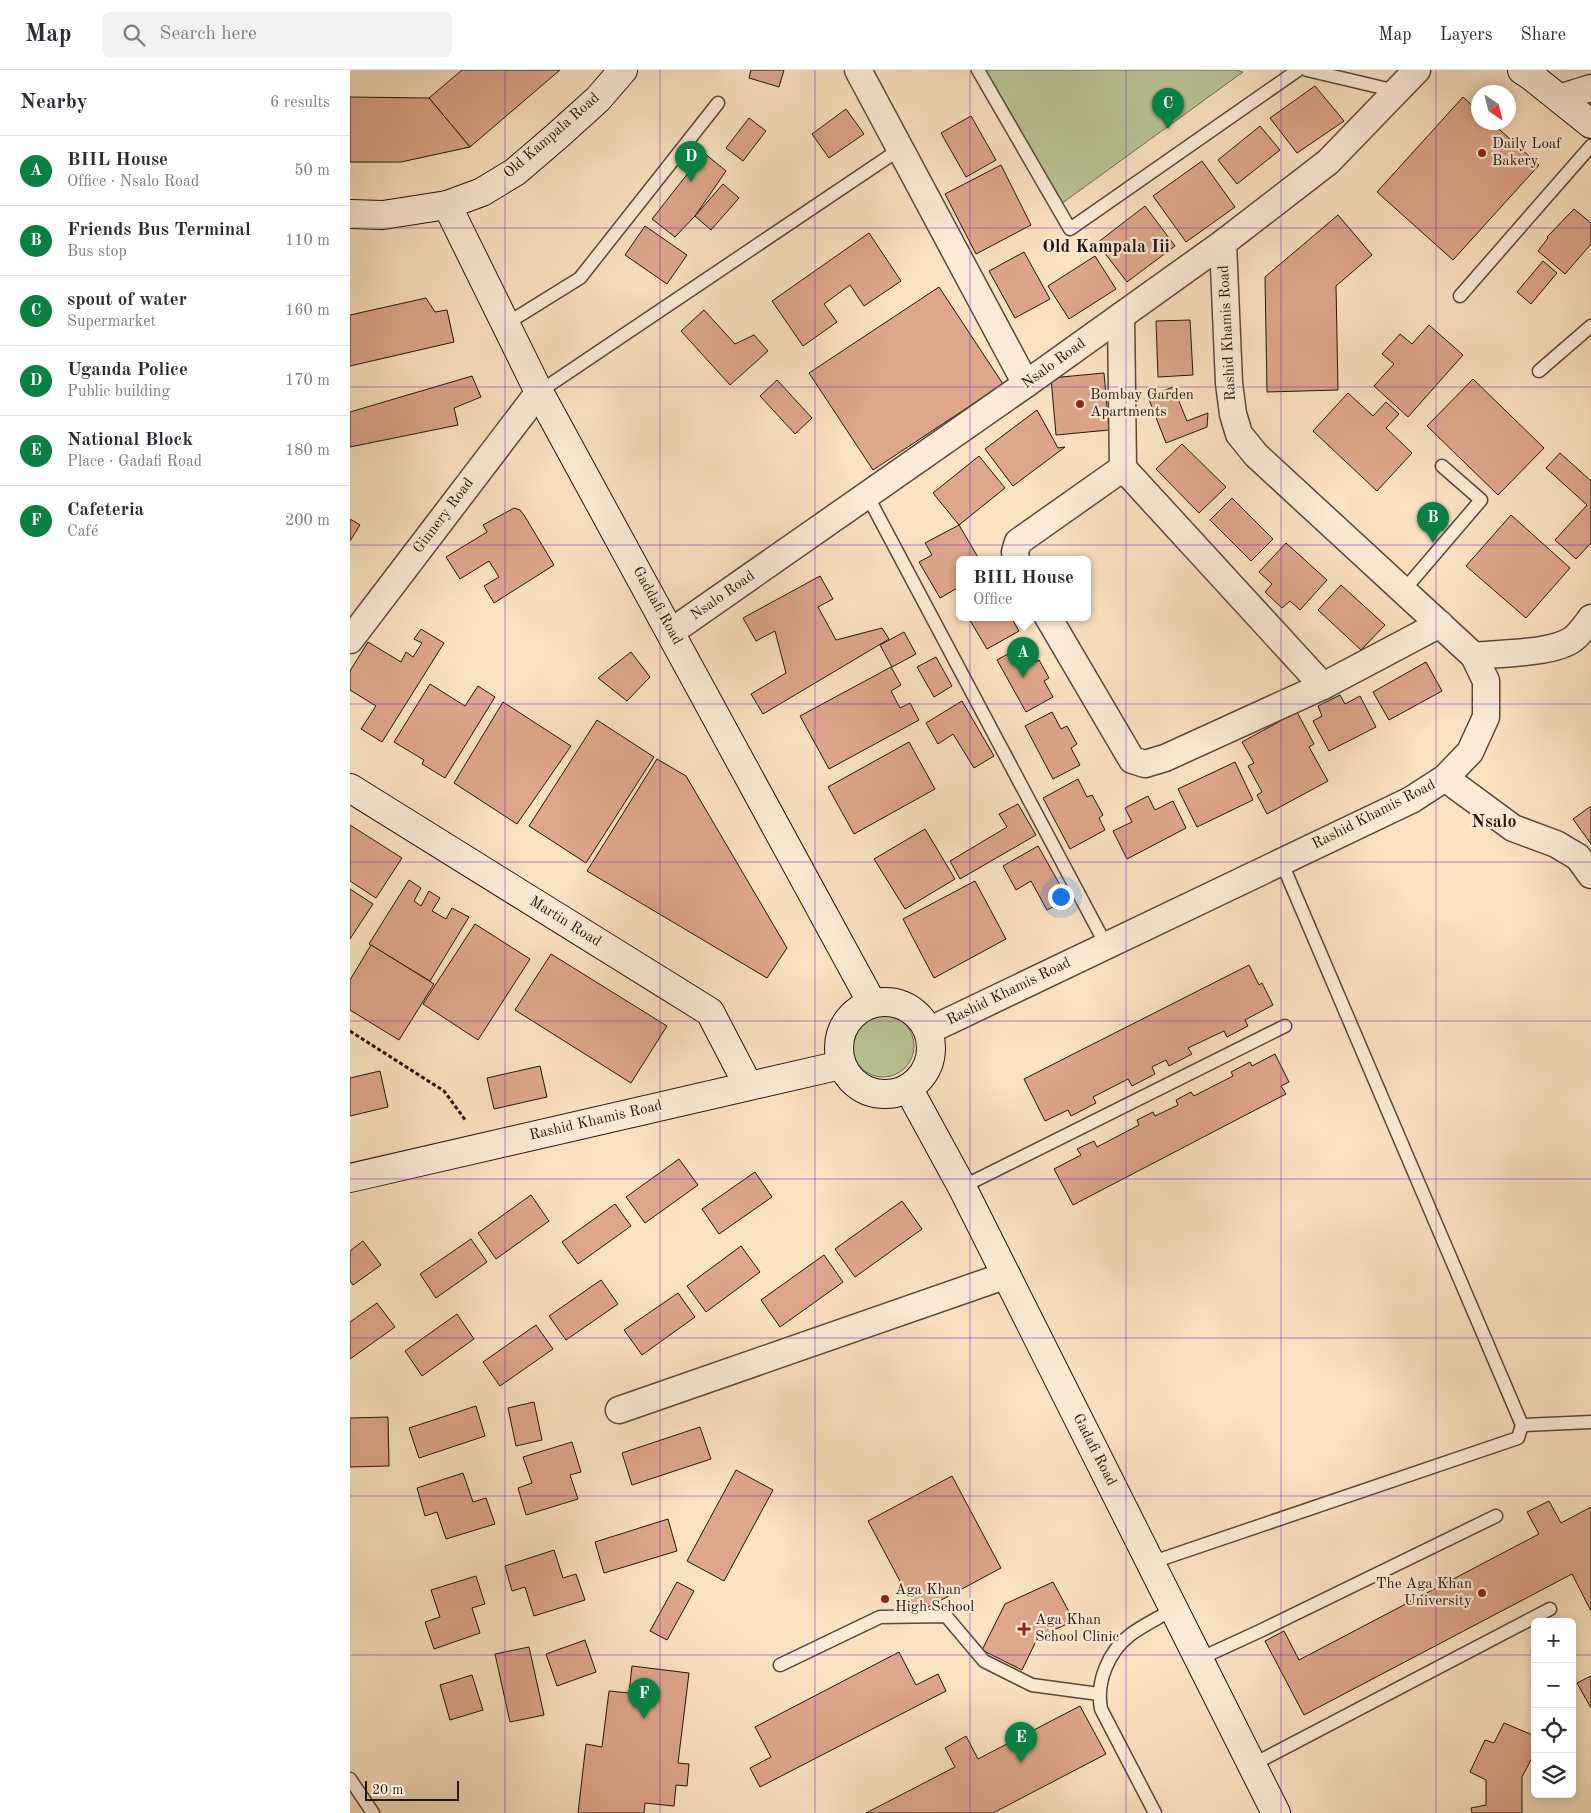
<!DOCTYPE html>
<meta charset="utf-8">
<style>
body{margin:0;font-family:"Old Standard TT",serif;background:#f2f2f3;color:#2b2b33}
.controls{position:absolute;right:15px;bottom:15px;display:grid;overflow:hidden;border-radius:8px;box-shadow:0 2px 12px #0003}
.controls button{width:45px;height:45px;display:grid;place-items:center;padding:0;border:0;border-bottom:1px solid #e1e1e2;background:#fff;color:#2b2b33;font:25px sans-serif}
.compass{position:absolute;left:1121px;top:15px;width:45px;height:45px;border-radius:50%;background:#fff;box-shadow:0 2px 12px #0003;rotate:145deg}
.scale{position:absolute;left:15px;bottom:12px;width:94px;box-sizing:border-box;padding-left:5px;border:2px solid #21140e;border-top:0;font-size:14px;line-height:18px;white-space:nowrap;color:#21140e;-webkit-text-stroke:4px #fcecd7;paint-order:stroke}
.you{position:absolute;left:710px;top:826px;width:18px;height:18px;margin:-12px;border:4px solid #fff;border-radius:50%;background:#1a73e8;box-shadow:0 0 0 8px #1a73e833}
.badge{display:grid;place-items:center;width:32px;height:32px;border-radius:50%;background:#0b8043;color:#fff;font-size:16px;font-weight:700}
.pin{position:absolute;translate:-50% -41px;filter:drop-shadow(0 1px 2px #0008)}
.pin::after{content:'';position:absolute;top:26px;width:18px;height:15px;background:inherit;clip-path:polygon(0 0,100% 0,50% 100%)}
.popup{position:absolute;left:606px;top:486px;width:135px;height:65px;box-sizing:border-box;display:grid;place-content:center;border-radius:8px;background:#fff;filter:drop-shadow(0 1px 4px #0005);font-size:16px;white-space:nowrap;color:#7c7c81}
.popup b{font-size:19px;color:#2b2b33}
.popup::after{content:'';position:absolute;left:50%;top:100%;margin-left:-10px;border:10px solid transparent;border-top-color:#fff}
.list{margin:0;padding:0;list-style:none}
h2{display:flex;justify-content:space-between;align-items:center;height:65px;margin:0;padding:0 20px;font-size:21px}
h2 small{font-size:16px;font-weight:400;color:#7c7c81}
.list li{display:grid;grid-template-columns:32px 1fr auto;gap:15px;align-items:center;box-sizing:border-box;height:70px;padding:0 20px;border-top:1px solid #e1e1e2}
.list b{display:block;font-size:19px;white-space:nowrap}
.list p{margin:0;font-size:16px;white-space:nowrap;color:#7c7c81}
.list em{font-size:16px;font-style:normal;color:#7c7c81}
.icon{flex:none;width:28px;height:28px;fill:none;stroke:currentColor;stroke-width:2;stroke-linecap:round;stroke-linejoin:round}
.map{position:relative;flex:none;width:1241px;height:1743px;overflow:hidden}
header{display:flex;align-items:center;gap:30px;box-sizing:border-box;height:70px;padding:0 25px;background:#fff;border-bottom:1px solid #e1e1e2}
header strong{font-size:24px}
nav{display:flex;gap:28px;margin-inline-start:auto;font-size:18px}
.search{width:350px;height:45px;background:#f2f2f3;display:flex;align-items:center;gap:12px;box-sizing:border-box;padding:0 18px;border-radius:8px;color:#7c7c81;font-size:19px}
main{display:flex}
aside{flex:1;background:#fff}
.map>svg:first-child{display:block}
</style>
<header>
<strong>Map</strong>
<div class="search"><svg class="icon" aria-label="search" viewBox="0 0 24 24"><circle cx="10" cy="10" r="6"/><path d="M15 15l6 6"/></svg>Search here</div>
<nav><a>Map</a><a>Layers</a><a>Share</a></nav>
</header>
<main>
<aside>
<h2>Nearby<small>6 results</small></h2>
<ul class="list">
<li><span class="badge">A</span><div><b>BIIL House</b><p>Office · Nsalo Road</p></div><em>50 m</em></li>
<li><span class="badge">B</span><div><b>Friends Bus Terminal</b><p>Bus stop</p></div><em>110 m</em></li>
<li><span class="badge">C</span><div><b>spout of water</b><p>Supermarket</p></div><em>160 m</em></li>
<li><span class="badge">D</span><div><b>Uganda Police</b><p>Public building</p></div><em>170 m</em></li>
<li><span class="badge">E</span><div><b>National Block</b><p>Place · Gadafi Road</p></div><em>180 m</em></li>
<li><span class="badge">F</span><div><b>Cafeteria</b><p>Café</p></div><em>200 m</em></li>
</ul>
</aside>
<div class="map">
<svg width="1241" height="1743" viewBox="0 0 1241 1743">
<rect width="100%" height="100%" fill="#fbe2c1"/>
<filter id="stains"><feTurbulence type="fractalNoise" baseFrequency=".004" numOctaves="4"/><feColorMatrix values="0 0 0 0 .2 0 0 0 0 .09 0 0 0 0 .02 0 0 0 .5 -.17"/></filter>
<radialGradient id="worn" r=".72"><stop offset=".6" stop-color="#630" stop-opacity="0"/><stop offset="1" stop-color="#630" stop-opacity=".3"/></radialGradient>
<g fill="#bac496" stroke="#6e6c52">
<path d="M633 0H886L893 2 711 134Z"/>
<circle cx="533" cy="976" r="31"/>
</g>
<g fill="#dea68b" stroke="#21140e">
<path d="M112 0H210L120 77 79 28Z"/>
<path d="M401 0H434L429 17 399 8Z"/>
<path d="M965 16 994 51 947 83 920 48Z"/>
<path d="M0 27 79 28 120 77 51 92H0Z"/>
<path d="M1113 27 1128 41V52H1141L1189 95 1103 190 1027 122Z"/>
<path d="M496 39 514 64 479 88 462 64Z"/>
<path d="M621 46 646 90 616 107 591 63Z"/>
<path d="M399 48 416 61 393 91 376 78Z"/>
<path d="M910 56 930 80 887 114 868 90Z"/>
<path d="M354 83 376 101 345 146 325 167 302 149Z"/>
<path d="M852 91 885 137 836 172 803 126Z"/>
<path d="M651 95 681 155 626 184 595 124Z"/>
<path d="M373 114 389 128 361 160 345 146Z"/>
<path d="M795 136 825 176 777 212 747 173Z"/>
<path d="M1224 139 1241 153V174L1215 204 1188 181 1198 168 1197 167Z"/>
<path d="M988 145 1022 185 986 216 988 320 917 322 915 207Z"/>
<path d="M295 156 337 185 317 214 275 185Z"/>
<path d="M519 163 551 211 514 236 500 215 474 234 487 252 453 276 422 231Z"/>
<path d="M674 182 700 229 665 248 639 201Z"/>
<path d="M745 186 766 219 719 249 698 216Z"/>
<path d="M1193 191 1207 203 1181 234 1167 222Z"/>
<path d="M589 217 653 314 523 400 459 303Z"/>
<path d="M76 228 85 242 97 240 104 272 0 296V245Z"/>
<path d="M354 240 385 274 404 265 418 281 380 315 331 261Z"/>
<path d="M840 250 843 305 808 307 806 251Z"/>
<path d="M1079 255 1113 285 1058 347 1024 316 1044 294 1032 284 1050 264 1062 274Z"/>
<path d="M754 303 759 360 706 365 701 308Z"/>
<path d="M122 306 131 327 104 338 108 355 0 377V342Z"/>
<path d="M1123 309 1194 378 1148 425 1077 356Z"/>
<path d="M427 310 462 348 445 364 410 326Z"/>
<path d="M823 317 837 351 858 343 857 357 816 373 798 327Z"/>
<path d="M998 323 1023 346 1036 332 1049 344 1036 358 1062 383 1027 421 963 361Z"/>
<path d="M687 340 708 378 715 377 663 416 635 379Z"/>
<path d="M832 374 876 417 849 443 806 399Z"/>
<path d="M1210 383 1241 411V473L1226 489 1205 470 1237 435 1196 398Z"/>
<path d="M629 386 655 418 609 455 583 423Z"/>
<path d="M882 428 923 469 901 491 860 450Z"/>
<path d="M164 438 170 440 174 445 204 495 144 533 134 516 149 507 139 491 110 509 96 487 137 462 133 455Z"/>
<path d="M1161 445 1220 498 1176 548 1116 496Z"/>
<path d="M0 449 10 455 0 471Z"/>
<path d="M609 455 629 489H609V517L590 528 569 492 582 485 575 473Z"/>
<path d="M936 473 977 510 950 540 940 531 932 538 915 522 922 514 909 502Z"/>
<path d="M470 506 483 529 468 537 486 570 532 558 539 569 413 644 401 624 436 603 425 561 406 571 393 548Z"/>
<path d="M991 515 1035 555 1011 580 968 540Z"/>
<path d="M618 547H666L662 549 669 561 637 579Z"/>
<path d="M71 559 94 573 32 672 11 659 26 636 0 620V601L18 572 51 592 56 582 63 587 72 573 64 569Z"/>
<path d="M554 562 566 584 542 597 530 575Z"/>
<path d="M674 575 684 593 689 590 699 608 694 611 703 627 676 642 647 590Z"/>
<path d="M281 582 300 607 277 631 248 608Z"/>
<path d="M586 587 602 616 584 627 567 597Z"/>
<path d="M1076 592 1092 621 1039 650 1023 622Z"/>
<path d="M541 597 551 615 541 621 550 638 560 633 569 650 479 699 450 646Z"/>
<path d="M80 614 115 636 128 616 145 627 95 708 72 694 74 690 44 672Z"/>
<path d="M990 625 995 634 1010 626 1026 657 979 681 963 651 972 646 968 636Z"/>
<path d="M612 631 644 686 624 698 603 664 588 674 576 653Z"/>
<path d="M153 632 221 676 167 754 104 713Z"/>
<path d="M702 642 711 659 717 656 727 674 721 678 730 695 703 709 675 656Z"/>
<path d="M947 642 964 674 959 677 978 711 917 744 907 725 912 722 898 696 904 693 892 672Z"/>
<path d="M247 650 304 687 236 793 179 756Z"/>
<path d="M559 672 585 719 504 764 478 717Z"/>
<path d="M307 689 336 706 437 878 417 908 237 801Z"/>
<path d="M885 692 903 730 847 757 828 719Z"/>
<path d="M728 709 737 727 742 725 753 745 749 748 755 760 720 779 693 728Z"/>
<path d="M798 726 805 740 823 731 836 758 777 789 763 761 782 752 775 738Z"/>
<path d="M668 734 686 765 610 809 600 791 657 757 649 744Z"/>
<path d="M1241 736V774L1223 749Z"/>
<path d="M0 755 52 788 26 828 0 811Z"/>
<path d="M575 759 605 809 555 839 524 789Z"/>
<path d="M688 776 718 829 697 840 681 811 666 820 653 796Z"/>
<path d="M59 810 71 818 64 831 71 836 79 821 90 828 82 841 96 849 102 838 119 847 80 911 19 874Z"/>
<path d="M625 811 656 869 584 908 553 849Z"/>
<path d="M0 819 23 834 0 869Z"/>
<path d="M125 854 180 889 128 970 73 934Z"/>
<path d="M21 875 84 914 49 970 0 940V910Z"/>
<path d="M201 884 317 956 281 1013 165 940Z"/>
<path d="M899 895 909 915 912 913 923 935 895 950 898 956 877 967 874 961 838 978 842 984 819 996 816 990 802 997 805 1004 782 1016 778 1009 743 1027 746 1033 721 1046 718 1040 695 1051 674 1009Z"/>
<path d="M925 984 939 1012 931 1016 936 1024 723 1135 704 1099 731 1085 727 1079 744 1071 747 1077 789 1055 787 1050 803 1042 805 1046 828 1035 826 1030 841 1022 844 1026 883 1006 881 1002 900 992 902 996Z"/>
<path d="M190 996 197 1027 144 1039 137 1008Z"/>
<path d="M30 1001 38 1037 0 1046V1008Z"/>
<path d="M329 1089 348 1115 295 1153 276 1127Z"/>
<path d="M405 1102 422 1127 369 1164 352 1139Z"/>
<path d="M181 1125 199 1151 146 1189 128 1163Z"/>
<path d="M552 1131 572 1159 505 1207 485 1179Z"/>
<path d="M265 1134 281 1156 228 1194 212 1172Z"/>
<path d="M121 1169 137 1192 86 1228 70 1204Z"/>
<path d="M13 1171 31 1195 3 1215 0 1211V1181Z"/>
<path d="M391 1176 410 1202 356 1242 337 1216Z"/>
<path d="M474 1185 493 1212 430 1257 411 1230Z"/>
<path d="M251 1210 268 1234 216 1270 199 1246Z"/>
<path d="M328 1223 345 1247 292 1285 274 1260Z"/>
<path d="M27 1233 45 1257 0 1289V1252Z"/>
<path d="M107 1244 124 1269 72 1306 55 1281Z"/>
<path d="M186 1255 203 1279 150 1316 133 1292Z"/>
<path d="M184 1332 192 1370 166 1376 158 1338Z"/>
<path d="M126 1336 135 1366 69 1388 59 1358Z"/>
<path d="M38 1347 39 1396 0 1397V1348Z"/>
<path d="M350 1357 361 1389 282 1415 272 1383Z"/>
<path d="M222 1372 231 1402 220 1405 228 1429 176 1445 168 1418 182 1413 173 1387Z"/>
<path d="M386 1400 423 1420 374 1511 337 1491Z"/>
<path d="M113 1403 123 1432 136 1428 145 1454 96 1469 87 1442 75 1446 67 1418Z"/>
<path d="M602 1406 651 1498 567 1543 518 1451Z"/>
<path d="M1199 1431 1211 1453 1241 1437V1541L1222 1504 954 1645 915 1571 934 1561 949 1590 1189 1464 1177 1442Z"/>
<path d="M318 1449 327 1481 254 1503 245 1472Z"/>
<path d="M204 1480 213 1508 226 1504 235 1530 184 1546 175 1517 162 1521 155 1496Z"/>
<path d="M126 1506 135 1534 122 1538 130 1563 84 1579 75 1552 90 1547 81 1520Z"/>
<path d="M327 1512 344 1521 317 1570 300 1561Z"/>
<path d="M703 1512 724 1551 688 1567 672 1600 632 1580 655 1534Z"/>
<path d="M235 1570 246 1602 207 1616 196 1584Z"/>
<path d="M179 1577 194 1645 160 1652 145 1584Z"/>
<path d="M549 1582 566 1615 588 1604 596 1621 410 1717 400 1698 421 1687 405 1657Z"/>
<path d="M282 1596 339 1603 328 1693 339 1694 337 1716 326 1715 324 1736 295 1733 294 1743H228L236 1674 252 1677 259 1621 279 1623Z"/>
<path d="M122 1605 133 1640 100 1650 90 1615Z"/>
<path d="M1241 1606V1638L1227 1613Z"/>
<path d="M730 1636 756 1684 643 1743H516L605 1697 595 1678 616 1666 628 1689Z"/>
<path d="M1154 1653 1185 1666V1682L1172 1707V1743H1122L1121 1738 1136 1735V1710L1120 1702 1135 1670 1144 1673Z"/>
</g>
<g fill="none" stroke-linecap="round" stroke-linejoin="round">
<defs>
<g id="lane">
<path d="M628 0 720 159 948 0"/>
<path d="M957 0 1046 21"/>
<path d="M1110 226 1241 76"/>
<path d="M156 254 230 208 368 33"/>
<path d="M1189 301 1241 256"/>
<path d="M189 322 550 79"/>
<path d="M517 425 756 875"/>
<path d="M1054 520 1131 430 1092 396"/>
<path d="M612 1117 935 956"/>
<path d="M1172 1355 1241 1352"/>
<path d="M800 1493 1168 1368 1172 1355 931 791"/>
<path d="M849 1589 910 1561 1146 1446"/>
<path d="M430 1595 530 1547 596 1546 634 1591 682 1615 749 1624"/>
<path d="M902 1695 1200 1539"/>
<path d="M0 1709 23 1743"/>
<path d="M805 1743 751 1639C746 1612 758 1582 780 1565 793 1555 809 1548 823 1539"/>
</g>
<g id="street">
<path d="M508 0 676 314"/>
<path d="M1209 28 1241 18"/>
<path d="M771 246 773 398 973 616 1090 554"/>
<path d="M666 489 665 482 668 472 773 398"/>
<path d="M698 547 782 690 795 694 815 688 973 616"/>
<path d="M321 562 676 314 873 173 978 92 1067 0"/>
<path d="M0 570 189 322"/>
<path d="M1124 586C1150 583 1203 584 1223 569 1230 564 1236 555 1241 548"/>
<path d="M1095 708 1163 758 1206 774 1228 787 1241 805"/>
<path d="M578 961 1061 730 1095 708 1120 682 1136 647V611L1124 586 906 385 889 364 883 344 879 313 873 173"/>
<path d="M269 1340 657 1205"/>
</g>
<g id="secondary">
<path d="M1172 0 1181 6 1241 54"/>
<path d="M97 135 189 322 522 933"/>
<path d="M0 144 33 145 97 135 132 122 165 102 207 66 248 29 273 0"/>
<path d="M0 718 360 942 398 1015"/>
<circle cx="535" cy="978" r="46"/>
<path d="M558 1018 612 1117 926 1743"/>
<path d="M0 1108 491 995"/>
</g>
</defs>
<use href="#lane" stroke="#58483b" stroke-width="15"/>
<use href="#street" stroke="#58483b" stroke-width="29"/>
<use href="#secondary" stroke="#21140e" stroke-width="30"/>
<path stroke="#21140e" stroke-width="3" stroke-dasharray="4 2.5" stroke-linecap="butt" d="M0 961 94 1021 116 1051"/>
<use href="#lane" stroke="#fcecd7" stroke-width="12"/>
<use href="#street" stroke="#fcecd7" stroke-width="26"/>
<use href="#secondary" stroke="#fcecd7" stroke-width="28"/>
</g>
<path fill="none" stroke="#7b2cbf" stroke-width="1" stroke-opacity="0.55" d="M155 0V1743M310 0V1743M465 0V1743M620 0V1743M776 0V1743M931 0V1743M1086 0V1743M0 158H1241M0 317H1241M0 475H1241M0 634H1241M0 792H1241M0 951H1241M0 1109H1241M0 1268H1241M0 1426H1241M0 1585H1185M1222 1585H1241"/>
<g fill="#8f2418" stroke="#fcecd7" stroke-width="2">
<circle cx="1132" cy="83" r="5"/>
<circle cx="730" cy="334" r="5"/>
<circle cx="1132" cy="1523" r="5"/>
<circle cx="535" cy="1529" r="5"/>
<path d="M671.5 1551.5h5v5h5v5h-5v5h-5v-5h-5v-5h5z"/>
</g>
<g text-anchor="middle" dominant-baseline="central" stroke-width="4.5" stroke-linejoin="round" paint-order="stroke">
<g font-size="15" fill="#21140e" stroke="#fcecd7">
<text transform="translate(202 66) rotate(-41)">Old Kampala Road</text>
<text transform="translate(878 263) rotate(-93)">Rashid Khamis Road</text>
<text transform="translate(704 294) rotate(-36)">Nsalo Road</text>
<text transform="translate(94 446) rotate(-53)">Ginnery Road</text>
<text transform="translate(373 526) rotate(-35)">Nsalo Road</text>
<text transform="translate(307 536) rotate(61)">Gaddafi Road</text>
<text transform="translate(1024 745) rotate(-27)">Rashid Khamis Road</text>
<text transform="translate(215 852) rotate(32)">Martin Road</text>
<text transform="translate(659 922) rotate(-26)">Rashid Khamis Road</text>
<text transform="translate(246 1051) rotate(-13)">Rashid Khamis Road</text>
<text transform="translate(744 1380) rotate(63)">Gadafi Road</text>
</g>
<g font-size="15" fill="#21140e" stroke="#fcecd7" text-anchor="start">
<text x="1142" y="74">Daily Loaf<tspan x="1142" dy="17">Bakery</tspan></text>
<text x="740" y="325">Bombay Garden<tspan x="740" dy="17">Apartments</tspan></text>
<text x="1122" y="1514" text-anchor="end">The Aga Khan<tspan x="1122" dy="17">University</tspan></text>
<text x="545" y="1520">Aga Khan<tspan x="545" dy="17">High School</tspan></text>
<text x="685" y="1550">Aga Khan<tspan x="685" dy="17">School Clinic</tspan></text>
</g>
<g font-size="18" font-weight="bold" fill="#21140e" stroke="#fcecd7">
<text x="756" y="177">Old Kampala Iii</text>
<text x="1144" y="752">Nsalo</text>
</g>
</g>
<rect width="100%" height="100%" filter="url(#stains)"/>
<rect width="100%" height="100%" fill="url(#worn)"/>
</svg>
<div class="controls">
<button>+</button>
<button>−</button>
<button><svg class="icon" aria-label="locate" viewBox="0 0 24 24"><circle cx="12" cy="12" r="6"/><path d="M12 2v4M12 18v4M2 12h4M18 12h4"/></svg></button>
<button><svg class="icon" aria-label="layers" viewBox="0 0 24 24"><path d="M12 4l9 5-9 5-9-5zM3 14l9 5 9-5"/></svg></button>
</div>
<svg class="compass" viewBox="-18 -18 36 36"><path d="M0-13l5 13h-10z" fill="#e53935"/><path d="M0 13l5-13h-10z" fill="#7c7c81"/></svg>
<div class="scale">20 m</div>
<div class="you"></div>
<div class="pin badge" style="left:673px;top:608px">A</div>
<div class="popup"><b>BIIL House</b>Office</div>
<div class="pin badge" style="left:1083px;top:473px">B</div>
<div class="pin badge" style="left:818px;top:59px">C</div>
<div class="pin badge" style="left:341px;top:112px">D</div>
<div class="pin badge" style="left:671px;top:1693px">E</div>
<div class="pin badge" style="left:294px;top:1649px">F</div>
</div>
</main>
